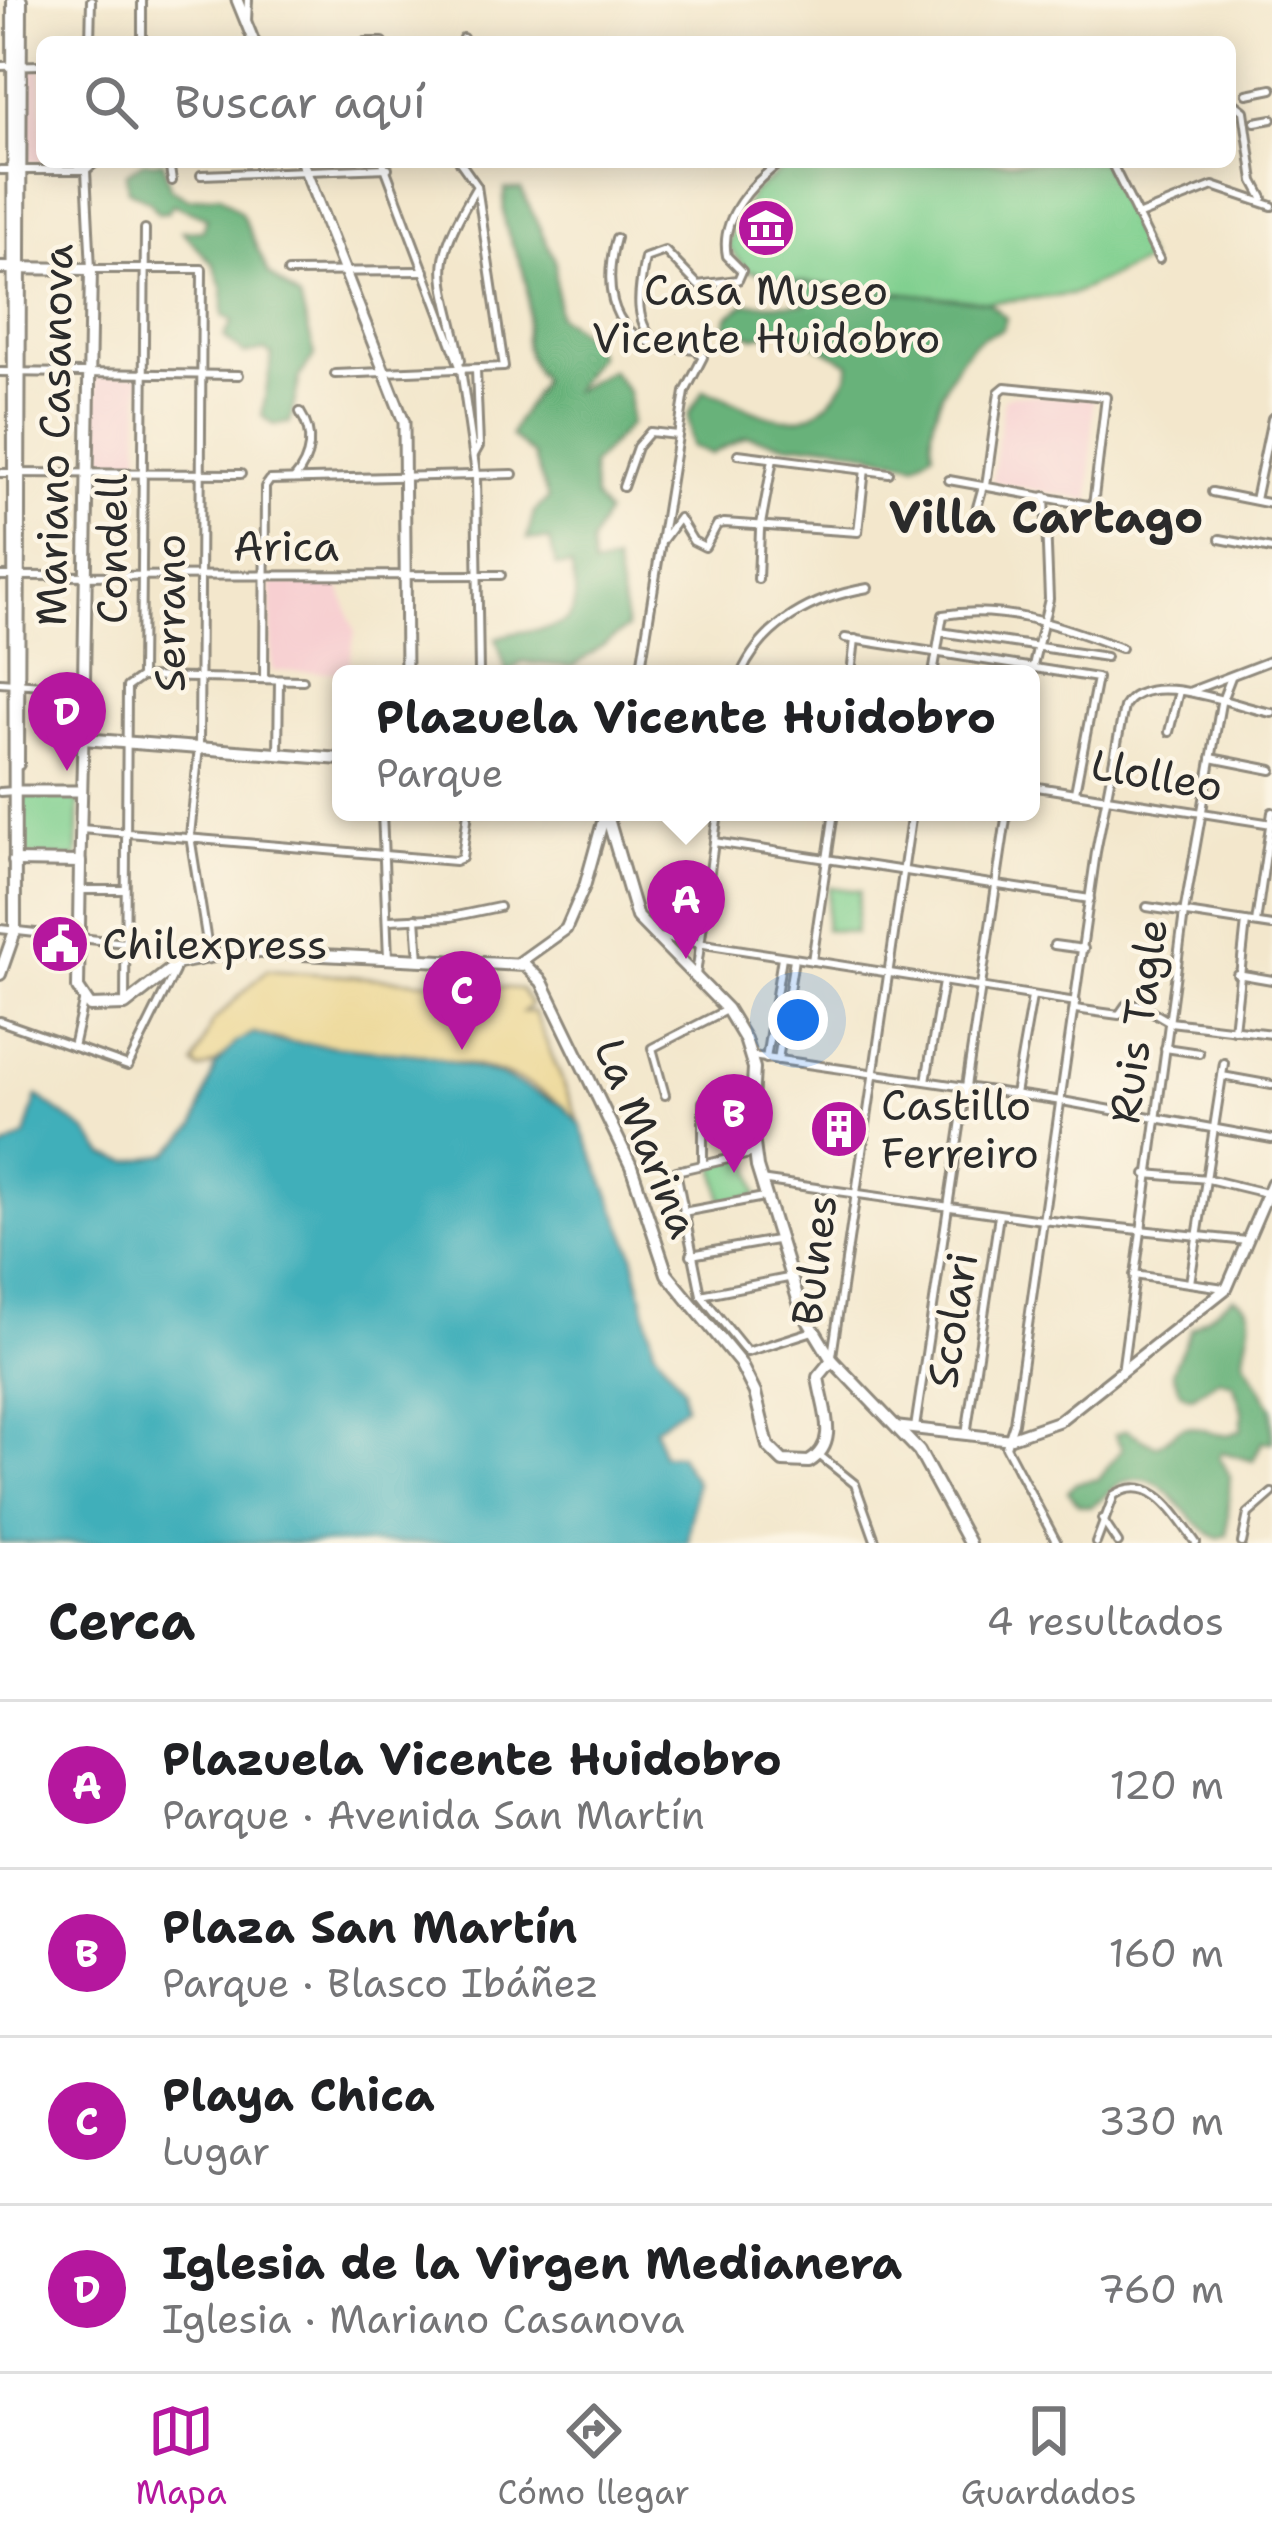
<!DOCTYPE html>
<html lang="es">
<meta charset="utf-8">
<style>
body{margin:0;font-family:"Shantell Sans",sans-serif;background:#f6f6f6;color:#202124}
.you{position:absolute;left:798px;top:1020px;width:42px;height:42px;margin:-30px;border:9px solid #fff;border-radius:50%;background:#1a73e8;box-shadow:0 0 0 18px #1a73e833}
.badge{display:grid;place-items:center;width:78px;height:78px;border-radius:50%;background:#b5179e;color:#fff;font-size:39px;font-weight:700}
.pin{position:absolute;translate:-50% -99px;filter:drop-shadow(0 3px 6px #0008)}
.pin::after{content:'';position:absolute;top:63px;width:42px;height:36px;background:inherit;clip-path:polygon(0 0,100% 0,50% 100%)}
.popup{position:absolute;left:332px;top:665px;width:708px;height:156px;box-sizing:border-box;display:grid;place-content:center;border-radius:18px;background:#fff;filter:drop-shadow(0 3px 9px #0005);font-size:39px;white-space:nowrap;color:#757577}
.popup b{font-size:45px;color:#202124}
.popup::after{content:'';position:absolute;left:50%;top:100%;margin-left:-24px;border:24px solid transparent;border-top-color:#fff}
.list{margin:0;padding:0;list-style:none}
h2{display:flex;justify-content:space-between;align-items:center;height:156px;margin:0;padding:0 48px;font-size:51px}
h2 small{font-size:39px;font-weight:400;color:#757577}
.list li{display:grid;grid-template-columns:78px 1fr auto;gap:36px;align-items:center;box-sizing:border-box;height:168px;padding:0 48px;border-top:3px solid #e0e0e0}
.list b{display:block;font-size:45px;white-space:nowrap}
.list p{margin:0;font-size:39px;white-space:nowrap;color:#757577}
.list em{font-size:39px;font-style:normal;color:#757577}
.icon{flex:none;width:66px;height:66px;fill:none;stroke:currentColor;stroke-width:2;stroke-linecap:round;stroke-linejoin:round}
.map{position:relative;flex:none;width:1272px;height:1543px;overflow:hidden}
.search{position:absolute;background:#fff;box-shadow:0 6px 30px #0003;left:36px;right:36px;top:36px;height:132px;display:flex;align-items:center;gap:30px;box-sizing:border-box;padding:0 42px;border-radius:18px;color:#757577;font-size:45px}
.sheet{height:828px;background:#fff}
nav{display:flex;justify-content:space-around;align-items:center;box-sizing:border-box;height:168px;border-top:3px solid #e0e0e0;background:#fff;font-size:33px;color:#757577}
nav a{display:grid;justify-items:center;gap:6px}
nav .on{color:#b5179e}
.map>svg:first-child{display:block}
</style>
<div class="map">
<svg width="1272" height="1543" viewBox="0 0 1272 1543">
<rect width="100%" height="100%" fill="#fcf5e5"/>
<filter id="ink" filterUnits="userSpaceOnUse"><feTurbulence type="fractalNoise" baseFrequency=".00833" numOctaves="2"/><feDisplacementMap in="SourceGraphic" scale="24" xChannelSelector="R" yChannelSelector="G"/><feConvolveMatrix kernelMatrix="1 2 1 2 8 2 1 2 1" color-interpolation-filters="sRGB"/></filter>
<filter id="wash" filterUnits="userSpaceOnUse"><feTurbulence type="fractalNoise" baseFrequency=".004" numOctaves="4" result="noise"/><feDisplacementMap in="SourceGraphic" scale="48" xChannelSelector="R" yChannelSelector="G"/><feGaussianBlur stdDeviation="2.7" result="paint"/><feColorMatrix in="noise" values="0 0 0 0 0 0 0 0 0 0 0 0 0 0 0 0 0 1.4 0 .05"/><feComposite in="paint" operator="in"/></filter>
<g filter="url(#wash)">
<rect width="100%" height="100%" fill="#f3e7cc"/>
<g fill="#f7cfd1">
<path d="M42 68V162L90 163 25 162 28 69Z"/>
<path d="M96 375H140L139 466 95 465Z"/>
<path d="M1012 395 1093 397 1090 500 992 482 1004 399Z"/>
<path d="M271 583 339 585 355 631 348 673 272 671Z"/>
</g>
<g fill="#81d090" stroke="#567e5e" stroke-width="3">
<path d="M792 162H1103L1148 260 1070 295 988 302 790 281 747 270 727 245 752 193Z"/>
<path d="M79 794 77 858 20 856 21 795Z"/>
<path d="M830 887 860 891 855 933 825 929Z"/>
<path d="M749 1156 757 1196 722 1202 715 1164Z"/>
</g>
<g fill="#68b27a" stroke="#4a6e52" stroke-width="3">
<path d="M143 162H163L170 188 188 199 219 195 241 213 269 274 300 299 315 355 300 376 290 423 274 425 262 416 272 355 264 350 244 354 224 337 233 321 223 316V290L214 265 182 231 203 230 207 218 173 204 168 212 158 213 149 201 128 190 126 174Z"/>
<path d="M505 189H521L555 260 558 316 583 334 598 354 572 392 611 370 629 393 630 424 592 465 594 498 606 513 591 543 593 567 615 562 627 628 573 667 522 662 507 674 496 638C539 621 590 646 571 566H556L550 540 527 539 534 512 548 499 533 455 511 436C517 414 533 401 541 380 511 332 534 333 527 289 522 247 497 238 505 189Z"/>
<path d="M790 281 988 302 1006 318 1003 329C995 333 984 335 977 341 951 363 926 419 933 451L916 464 832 444 790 445 747 436 711 454 691 446 688 415 704 390C752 406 800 447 839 389 846 379 849 376 849 363L784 328 754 337 726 325 728 316 745 304H806Z"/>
<path d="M1233 1297C1263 1309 1245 1335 1244 1359L1272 1408V1442H1262L1253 1461 1222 1452 1219 1456 1230 1476 1227 1535 1218 1538C1186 1527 1171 1472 1131 1480 1114 1483 1105 1500 1090 1507L1079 1505 1068 1491 1076 1483 1098 1479 1122 1449 1115 1435 1126 1430 1156 1446C1169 1441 1177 1425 1191 1427 1212 1430 1219 1441 1241 1430L1243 1413 1233 1383 1219 1379 1191 1397 1181 1392 1172 1372 1191 1329Z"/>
</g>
<path fill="#eeda9e" stroke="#8c8264" stroke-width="3" d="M267 970 521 989 531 1005 523 1012H534L580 1124C505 1035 353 1065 254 1033 233 1044 222 1064 200 1070L194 1065 212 1022Z"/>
<path fill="#3fafba" stroke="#356d72" stroke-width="3" d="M254 1033 278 1041 425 1055 497 1074 563 1106 580 1124 632 1249 654 1348 683 1387 685 1406 655 1428 662 1455H679L696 1482 688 1543H0V1150L25 1136 37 1096 87 1132 105 1155 130 1162 168 1154 195 1126 215 1066 237 1042Z"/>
</g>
<g filter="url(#ink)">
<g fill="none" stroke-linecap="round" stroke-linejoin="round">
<defs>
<g id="minor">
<path d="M247 21 248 0"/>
<path d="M90 42 91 0"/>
<path d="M142 42V0"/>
<path d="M365 42H383"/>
<path d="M462 42 463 38"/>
<path d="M0 66 42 65"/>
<path d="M1247 94 1272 89"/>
<path d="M1230 100 1244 111 1254 181 1263 198"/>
<path d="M1255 122 1272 119"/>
<path d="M169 162 172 181"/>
<path d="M383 162 461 369 476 474 479 674"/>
<path d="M460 162 477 186C426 273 443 269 461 360"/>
<path d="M1111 162 1159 259"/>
<path d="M0 170H86"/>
<path d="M86 170 91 269H202L199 747 190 836 209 955"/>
<path d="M86 170 96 162"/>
<path d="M201 175 388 168"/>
<path d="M1137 216 1213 186 1272 206"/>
<path d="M616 238C605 279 606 330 655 344"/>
<path d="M288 272 425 271"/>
<path d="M0 372 239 375"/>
<path d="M335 374 504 367 477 186"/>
<path d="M738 454 889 473"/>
<path d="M474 455 479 446 476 370"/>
<path d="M0 473 241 474"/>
<path d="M294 479C311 459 315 435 300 412"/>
<path d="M949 480 1093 506 1106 397 1005 387 999 392 986 486"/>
<path d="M623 487 637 447 650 432 677 435"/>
<path d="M1212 492 1272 504"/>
<path d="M1255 500 1272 418"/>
<path d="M972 525 983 486"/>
<path d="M1220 539 1272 549"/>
<path d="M662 541 679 518 693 541 705 547 717 525 724 523 858 532 865 469"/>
<path d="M0 576 501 575"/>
<path d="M758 579 760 530 773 459"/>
<path d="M940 632 1106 657"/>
<path d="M845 638 1097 678 1075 792"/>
<path d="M640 674 685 392 703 357 696 349 660 346C631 323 639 290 645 258L665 251 698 285 738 280 742 271 727 256C719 218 753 182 781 162"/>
<path d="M741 674C763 624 814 597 868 588"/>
<path d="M851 674 855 639"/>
<path d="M933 674 943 615C1006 604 1063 627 1121 648"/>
<path d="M1031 674 1049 599 1045 496"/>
<path d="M141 677 145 229"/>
<path d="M141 677 303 680"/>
<path d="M264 679 265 487 270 480 513 474"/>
<path d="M0 682 84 688"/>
<path d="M1191 691 1272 660"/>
<path d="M1169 732 1179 691"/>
<path d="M278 755 279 680"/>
<path d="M1211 758 1272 770"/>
<path d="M1031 786 1272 824"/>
<path d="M0 792 14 791"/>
<path d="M382 812 388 958"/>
<path d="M81 829 455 861 462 858 468 812"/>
<path d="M714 842 1090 899"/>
<path d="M79 890H124"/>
<path d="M1147 907 1272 926"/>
<path d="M416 918 419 960"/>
<path d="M390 920 451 917 499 907"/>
<path d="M1256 923 1272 812"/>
<path d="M0 929 125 943"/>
<path d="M659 937 1076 1002"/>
<path d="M1054 945 1084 949"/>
<path d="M812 961 834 812"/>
<path d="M1237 974 1272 980"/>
<path d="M696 975 718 812"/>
<path d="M125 1005 127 687 141 677"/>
<path d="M1075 1009 1119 1015 1126 1005H1141L1170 1022 1272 1034"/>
<path d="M0 1021 128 1066 175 971"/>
<path d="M1234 1030 1246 922"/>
<path d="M73 1047 83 1002"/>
<path d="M1165 1048 1199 1053"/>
<path d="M752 1056 1062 1101 1272 1139"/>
<path d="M766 1059 782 957"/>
<path d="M778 1060 794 959"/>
<path d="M1222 1076 1272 1085"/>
<path d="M926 1081 943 982"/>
<path d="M1015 1094 1032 997"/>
<path d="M665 1095 652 1048 726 1010"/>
<path d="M703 1102V1162"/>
<path d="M754 1153 676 1171 701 1295 747 1352 813 1331"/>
<path d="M1146 1174 1208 1179 1266 1193"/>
<path d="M760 1180 1042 1220 1247 1241"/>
<path d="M683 1212 764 1197"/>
<path d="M691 1255 776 1240"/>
<path d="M1134 1275 1224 1288"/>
<path d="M1190 1283 1224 1063"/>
<path d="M701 1295 788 1278"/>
<path d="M832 1356 912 812"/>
<path d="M1122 1372 1184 913 1221 703 1231 677"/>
<path d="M915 1428 1007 812"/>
<path d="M966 1435 999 1215"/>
<path d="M819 1455 855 1484 876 1543"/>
<path d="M1102 1519 1118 1543"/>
<path d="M1057 1543 1006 1447 1014 1423 1096 852 1124 707C1147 667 1235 707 1272 713"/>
<path d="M1096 1543 1114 1495C1152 1471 1176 1516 1196 1543"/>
<path d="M1242 1543 1248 1514 1272 1493"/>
</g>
<g id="tertiary">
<path d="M237 0 254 42"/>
<path d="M302 162 404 422 406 674"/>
<path d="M520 962 566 929 585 885 605 813"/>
<path d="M899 1427 1007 1439 1059 1421 1227 1288 1272 1183"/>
</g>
<g id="secondary">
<path d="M14 791H81"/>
<path d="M80 862 83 739"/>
</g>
<g id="primary">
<path d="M0 268 91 269 83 739 341 759"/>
<path d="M18 764 21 0"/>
<path d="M606 812 637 917 727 1009 745 1039 754 1068 751 1121 757 1167 801 1309 832 1360 919 1451 969 1543"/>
<path d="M14 861 80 862 78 988 90 1006 125 1005 179 963 240 951 525 965 542 982 631 1166 667 1274 740 1363 755 1393 768 1446 783 1461 809 1462C841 1442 822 1408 818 1377L832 1360"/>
<path d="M0 974 15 931 13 0"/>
</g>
</defs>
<use href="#minor" stroke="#8f897c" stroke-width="12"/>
<use href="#tertiary" stroke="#8f897c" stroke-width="15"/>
<use href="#secondary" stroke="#8f897c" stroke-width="15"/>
<use href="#primary" stroke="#8f897c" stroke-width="16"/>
<use href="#minor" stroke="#fff" stroke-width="6"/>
<use href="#tertiary" stroke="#fff" stroke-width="9"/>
<use href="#secondary" stroke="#fff" stroke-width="9"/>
<use href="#primary" stroke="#fff" stroke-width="10"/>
</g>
</g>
<defs>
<symbol id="museum-disc" viewBox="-11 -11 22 22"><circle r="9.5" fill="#b5179e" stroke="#fcf5e5"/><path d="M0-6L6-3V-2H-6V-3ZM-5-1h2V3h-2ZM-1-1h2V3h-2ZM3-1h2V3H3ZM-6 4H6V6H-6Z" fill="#fff"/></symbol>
<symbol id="civic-disc" viewBox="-11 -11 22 22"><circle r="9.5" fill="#b5179e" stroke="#fcf5e5"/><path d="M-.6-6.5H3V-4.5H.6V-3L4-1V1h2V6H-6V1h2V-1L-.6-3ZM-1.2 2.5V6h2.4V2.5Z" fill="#fff"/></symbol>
<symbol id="building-disc" viewBox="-11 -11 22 22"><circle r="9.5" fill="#b5179e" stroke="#fcf5e5"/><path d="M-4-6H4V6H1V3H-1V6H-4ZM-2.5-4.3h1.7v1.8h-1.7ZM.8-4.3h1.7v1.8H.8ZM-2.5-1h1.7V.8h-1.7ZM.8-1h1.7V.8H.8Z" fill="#fff"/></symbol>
</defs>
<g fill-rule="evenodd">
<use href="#museum-disc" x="733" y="195" width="66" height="66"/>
<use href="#civic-disc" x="27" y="911" width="66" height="66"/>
<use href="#building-disc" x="806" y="1096" width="66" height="66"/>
</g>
<g text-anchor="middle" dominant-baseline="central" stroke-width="9" stroke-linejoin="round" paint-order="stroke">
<g font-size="42" fill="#2b2b2b" stroke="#fcf5e5" text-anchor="start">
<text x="766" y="290" text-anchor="middle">Casa Museo<tspan x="766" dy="48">Vicente Huidobro</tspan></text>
<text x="102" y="944">Chilexpress</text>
<text x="881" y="1105">Castillo<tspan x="881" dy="48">Ferreiro</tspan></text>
</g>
<g font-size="42" fill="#2b2b2b" stroke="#fcf5e5">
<text transform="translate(54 435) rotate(-89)">Mariano Casanova</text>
<text x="286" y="546">Arica</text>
<text transform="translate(112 549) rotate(-90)">Condell</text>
<text transform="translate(170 613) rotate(-90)">Serrano</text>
<text transform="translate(1157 775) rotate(10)">Llolleo</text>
<text transform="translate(1138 1021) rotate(-82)">Ruis Tagle</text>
<text transform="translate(647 1138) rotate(68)">La Marina</text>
<text transform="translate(814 1260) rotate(-83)">Bulnes</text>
<text transform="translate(952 1320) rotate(-81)">Scolari</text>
</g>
<g font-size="45" font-weight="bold" fill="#2b2b2b" stroke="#fcf5e5">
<text x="1046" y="517">Villa Cartago</text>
</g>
</g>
</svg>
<div class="you"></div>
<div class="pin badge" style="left:686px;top:959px">A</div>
<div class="popup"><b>Plazuela Vicente Huidobro</b>Parque</div>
<div class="pin badge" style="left:734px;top:1173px">B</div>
<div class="pin badge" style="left:462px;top:1050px">C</div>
<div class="pin badge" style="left:67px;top:771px">D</div>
<div class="search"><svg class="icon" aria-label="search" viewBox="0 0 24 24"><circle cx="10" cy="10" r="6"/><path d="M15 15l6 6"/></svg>Buscar aquí</div>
</div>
<section class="sheet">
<h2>Cerca<small>4 resultados</small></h2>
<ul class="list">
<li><span class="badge">A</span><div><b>Plazuela Vicente Huidobro</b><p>Parque · Avenida San Martín</p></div><em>120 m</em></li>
<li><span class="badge">B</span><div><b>Plaza San Martín</b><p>Parque · Blasco Ibáñez</p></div><em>160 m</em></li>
<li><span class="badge">C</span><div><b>Playa Chica</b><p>Lugar</p></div><em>330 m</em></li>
<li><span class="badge">D</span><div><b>Iglesia de la Virgen Medianera</b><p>Iglesia · Mariano Casanova</p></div><em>760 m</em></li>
</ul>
</section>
<nav>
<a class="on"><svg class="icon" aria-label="map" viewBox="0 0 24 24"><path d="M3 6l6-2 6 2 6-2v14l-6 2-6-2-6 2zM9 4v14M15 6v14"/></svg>Mapa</a>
<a><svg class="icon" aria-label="directions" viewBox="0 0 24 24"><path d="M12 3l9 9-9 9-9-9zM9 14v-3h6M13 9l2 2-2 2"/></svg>Cómo llegar</a>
<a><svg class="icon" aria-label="saved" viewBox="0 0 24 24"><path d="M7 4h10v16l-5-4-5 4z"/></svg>Guardados</a>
</nav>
